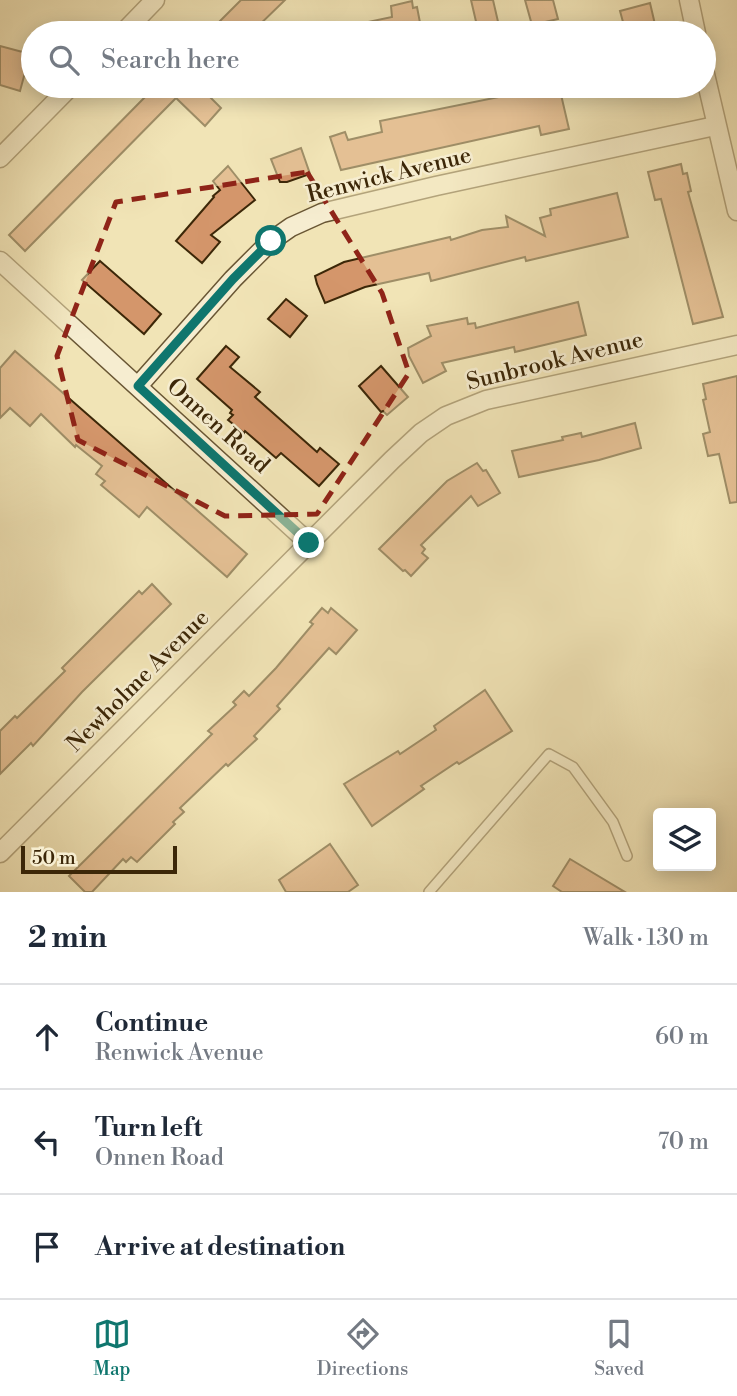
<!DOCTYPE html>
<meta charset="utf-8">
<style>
body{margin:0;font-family:"Libre Bodoni",serif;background:#f2f2f3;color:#1f2937}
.controls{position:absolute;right:21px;bottom:21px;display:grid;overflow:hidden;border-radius:7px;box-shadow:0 4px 18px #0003}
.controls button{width:63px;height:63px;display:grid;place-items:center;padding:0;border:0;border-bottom:2px solid #e0e1e3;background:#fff;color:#1f2937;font:35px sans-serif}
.scale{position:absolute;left:21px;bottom:18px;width:156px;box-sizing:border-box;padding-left:7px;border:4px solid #3c2708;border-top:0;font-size:19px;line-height:24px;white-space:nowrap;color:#3c2708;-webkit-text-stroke:5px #f6edd0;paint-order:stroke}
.stop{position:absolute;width:21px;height:21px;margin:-16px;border:5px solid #0f766e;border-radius:50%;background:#fff}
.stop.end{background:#0f766e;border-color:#fff;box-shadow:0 2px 7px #0008}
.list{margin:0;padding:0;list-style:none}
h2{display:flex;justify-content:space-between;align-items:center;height:91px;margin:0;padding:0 28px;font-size:30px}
h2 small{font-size:23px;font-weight:400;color:#747a83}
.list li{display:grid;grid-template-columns:46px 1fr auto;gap:21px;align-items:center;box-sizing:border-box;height:105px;padding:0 28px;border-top:2px solid #e0e1e3}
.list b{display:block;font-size:26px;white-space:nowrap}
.list p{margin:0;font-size:23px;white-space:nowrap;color:#747a83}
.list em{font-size:23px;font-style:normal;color:#747a83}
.icon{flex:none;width:38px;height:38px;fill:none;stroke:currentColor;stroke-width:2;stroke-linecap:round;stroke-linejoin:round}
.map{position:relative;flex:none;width:737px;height:892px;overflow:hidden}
.search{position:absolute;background:#fff;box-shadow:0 4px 18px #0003;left:21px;right:21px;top:21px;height:77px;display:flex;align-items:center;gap:18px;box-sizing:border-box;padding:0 24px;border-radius:38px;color:#747a83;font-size:26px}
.sheet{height:406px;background:#fff}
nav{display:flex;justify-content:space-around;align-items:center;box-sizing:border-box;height:98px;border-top:2px solid #e0e1e3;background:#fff;font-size:19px;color:#747a83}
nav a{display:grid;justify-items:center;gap:4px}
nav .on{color:#0f766e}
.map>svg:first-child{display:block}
</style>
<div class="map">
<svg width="737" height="892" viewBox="0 0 737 892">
<rect width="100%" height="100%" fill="#f1e4b6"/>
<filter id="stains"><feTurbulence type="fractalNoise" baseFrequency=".00286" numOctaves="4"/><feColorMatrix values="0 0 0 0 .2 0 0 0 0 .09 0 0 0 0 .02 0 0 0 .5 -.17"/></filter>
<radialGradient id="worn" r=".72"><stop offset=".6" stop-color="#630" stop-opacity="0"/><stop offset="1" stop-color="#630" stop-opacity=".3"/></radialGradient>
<g fill="#d4966b" stroke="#3c2708" stroke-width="2">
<path d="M241 0H285L251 33H208Z"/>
<path d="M471 0H493L499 26 478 30Z"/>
<path d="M525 0H553L558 19 532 25Z"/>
<path d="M412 1 413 8 417 7 422 33H350L349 26 392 17 391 6Z"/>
<path d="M650 3 657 33H626L620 11Z"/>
<path d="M0 46 30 54 20 91 0 85Z"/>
<path d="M137 86H199L221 108 205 126 176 98 25 251 9 235 147 95Z"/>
<path d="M554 86H559L569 129 541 135 539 126 341 170 330 137 345 132 348 140 382 132 380 121Z"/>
<path d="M301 148 310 174 287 182H280L271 159Z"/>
<path d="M681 164 683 174 687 173 691 191 688 192 723 317 693 324 661 199 655 200 648 172Z"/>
<path d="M228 166 255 200 211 235 220 242 202 263 176 241 214 197 213 196 220 190 213 181Z"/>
<path d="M617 193 628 237 526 261 525 257 431 281 429 273 365 287 325 303 317 284 315 276 344 262 450 237 451 240 482 230 508 227 506 216 545 236 540 218 551 215 550 209Z"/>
<path d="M100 261 161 314 144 334 82 280Z"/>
<path d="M286 299 307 316 290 337 268 319Z"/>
<path d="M578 302 586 335 515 352 514 347 442 363 446 371 423 383 409 356 408 348 431 336 427 326 467 318 468 324 475 323 476 328Z"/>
<path d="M226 346 239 357 230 367 260 392 255 397 317 452 320 448 339 464 319 486 281 453 276 458 245 431 244 433 228 420 233 415 230 413 232 410 197 379Z"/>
<path d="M15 351 247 554 227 577 147 507 139 517 101 485 105 481 96 474 102 466 76 445 75 447 41 414 30 426 10 408 0 418V368Z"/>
<path d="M381 366 408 397 387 415 383 411 381 412 359 386Z"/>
<path d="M737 376V502L730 503 719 454 708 456 703 434 710 432 703 400 706 399 703 384Z"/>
<path d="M635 423 641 448 599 460 519 477 512 451 563 440 562 437 581 433 582 437Z"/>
<path d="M477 463 483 471 486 470 500 493 478 506 471 496 421 545 425 549 422 553 428 558 411 576 405 570 403 571 379 549 447 481Z"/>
<path d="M152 584 171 604 82 692 33 746 31 743 0 774V731L15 716 17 718 65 671 62 668 139 591 142 594Z"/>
<path d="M322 608 328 613 331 608 357 630 336 654 329 648 277 706 280 709 254 736 257 739 228 766 226 764 180 808 184 812 173 822 175 824 137 862 131 857 126 862 123 859 92 892H85L69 876 212 734 208 731 236 705 233 702 244 691 249 696 276 668 313 624 310 622Z"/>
<path d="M485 690 512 731 459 764 457 762 421 786 424 789 372 826 344 784 398 751 400 754 436 730 434 726Z"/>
<path d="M330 844 358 885 348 892H286L279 880Z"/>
<path d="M570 859 625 892H562L553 886Z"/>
</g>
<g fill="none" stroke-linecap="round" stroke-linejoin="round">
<defs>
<path id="service" d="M429 892 549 754 573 767 613 822 627 856"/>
<g id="minor">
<path d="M689 0 696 33"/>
<path d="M123 33 155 0"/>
<path d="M704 70 737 211"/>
<path d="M0 158 71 86"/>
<path d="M0 261 309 543"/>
<path d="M138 386 233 279 271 241 291 227 322 213 436 186 715 126"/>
<path d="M0 853 392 460 421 433 446 416 486 400 737 345"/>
</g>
</defs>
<use href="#service" stroke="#695634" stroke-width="12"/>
<use href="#minor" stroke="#695634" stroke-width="21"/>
<use href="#service" stroke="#f6edd0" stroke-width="9"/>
<use href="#minor" stroke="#f6edd0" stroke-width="18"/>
</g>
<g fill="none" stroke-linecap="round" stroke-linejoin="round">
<path stroke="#0f766e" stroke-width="9" d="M271 241 233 279 138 386 309 543"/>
</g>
<path d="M0 0H737V892H0ZM307 172 382 293 409 373 317 514 225 516 78 440 57 356 116 202Z" fill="#f1e4b6" fill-opacity=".55" fill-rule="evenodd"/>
<path fill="none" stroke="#8f2418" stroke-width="5" stroke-dasharray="14 9" stroke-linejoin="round" d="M307 172 382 293 409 373 317 514 225 516 78 440 57 356 116 202Z"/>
<g text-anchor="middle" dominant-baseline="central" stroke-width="5" stroke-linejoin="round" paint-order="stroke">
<g font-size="23" fill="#3c2708" stroke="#f6edd0">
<text transform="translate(389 175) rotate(-14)">Renwick Avenue</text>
<text transform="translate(555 361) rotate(-14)">Sunbrook Avenue</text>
<text transform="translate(218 426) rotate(42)">Onnen Road</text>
<text transform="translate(138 681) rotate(-45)">Newholme Avenue</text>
</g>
</g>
<rect width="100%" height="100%" filter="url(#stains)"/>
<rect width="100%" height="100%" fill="url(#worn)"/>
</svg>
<div class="controls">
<button><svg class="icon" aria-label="layers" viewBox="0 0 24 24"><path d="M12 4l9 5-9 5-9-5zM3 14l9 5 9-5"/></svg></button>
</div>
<div class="scale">50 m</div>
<div class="stop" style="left:271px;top:241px"></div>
<div class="stop end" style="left:309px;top:543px"></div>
<div class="search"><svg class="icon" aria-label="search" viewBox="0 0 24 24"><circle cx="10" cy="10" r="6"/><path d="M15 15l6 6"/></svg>Search here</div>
</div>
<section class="sheet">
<h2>2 min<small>Walk · 130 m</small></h2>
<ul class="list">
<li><svg class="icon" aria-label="ahead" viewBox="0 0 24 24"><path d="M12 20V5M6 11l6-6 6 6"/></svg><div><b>Continue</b><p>Renwick Avenue</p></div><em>60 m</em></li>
<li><svg class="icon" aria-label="left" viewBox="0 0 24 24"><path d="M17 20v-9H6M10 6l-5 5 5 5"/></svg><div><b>Turn left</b><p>Onnen Road</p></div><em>70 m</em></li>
<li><svg class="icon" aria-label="arrive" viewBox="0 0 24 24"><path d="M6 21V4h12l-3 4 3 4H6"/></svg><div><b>Arrive at destination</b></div></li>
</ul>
</section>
<nav>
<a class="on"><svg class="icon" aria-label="map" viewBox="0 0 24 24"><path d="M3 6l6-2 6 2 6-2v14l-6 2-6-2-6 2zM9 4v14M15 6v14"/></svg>Map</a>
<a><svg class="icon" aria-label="directions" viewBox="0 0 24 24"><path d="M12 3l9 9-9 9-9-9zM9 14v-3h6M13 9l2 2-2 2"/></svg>Directions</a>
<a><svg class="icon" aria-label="saved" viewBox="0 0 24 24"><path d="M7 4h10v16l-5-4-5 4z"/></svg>Saved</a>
</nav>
